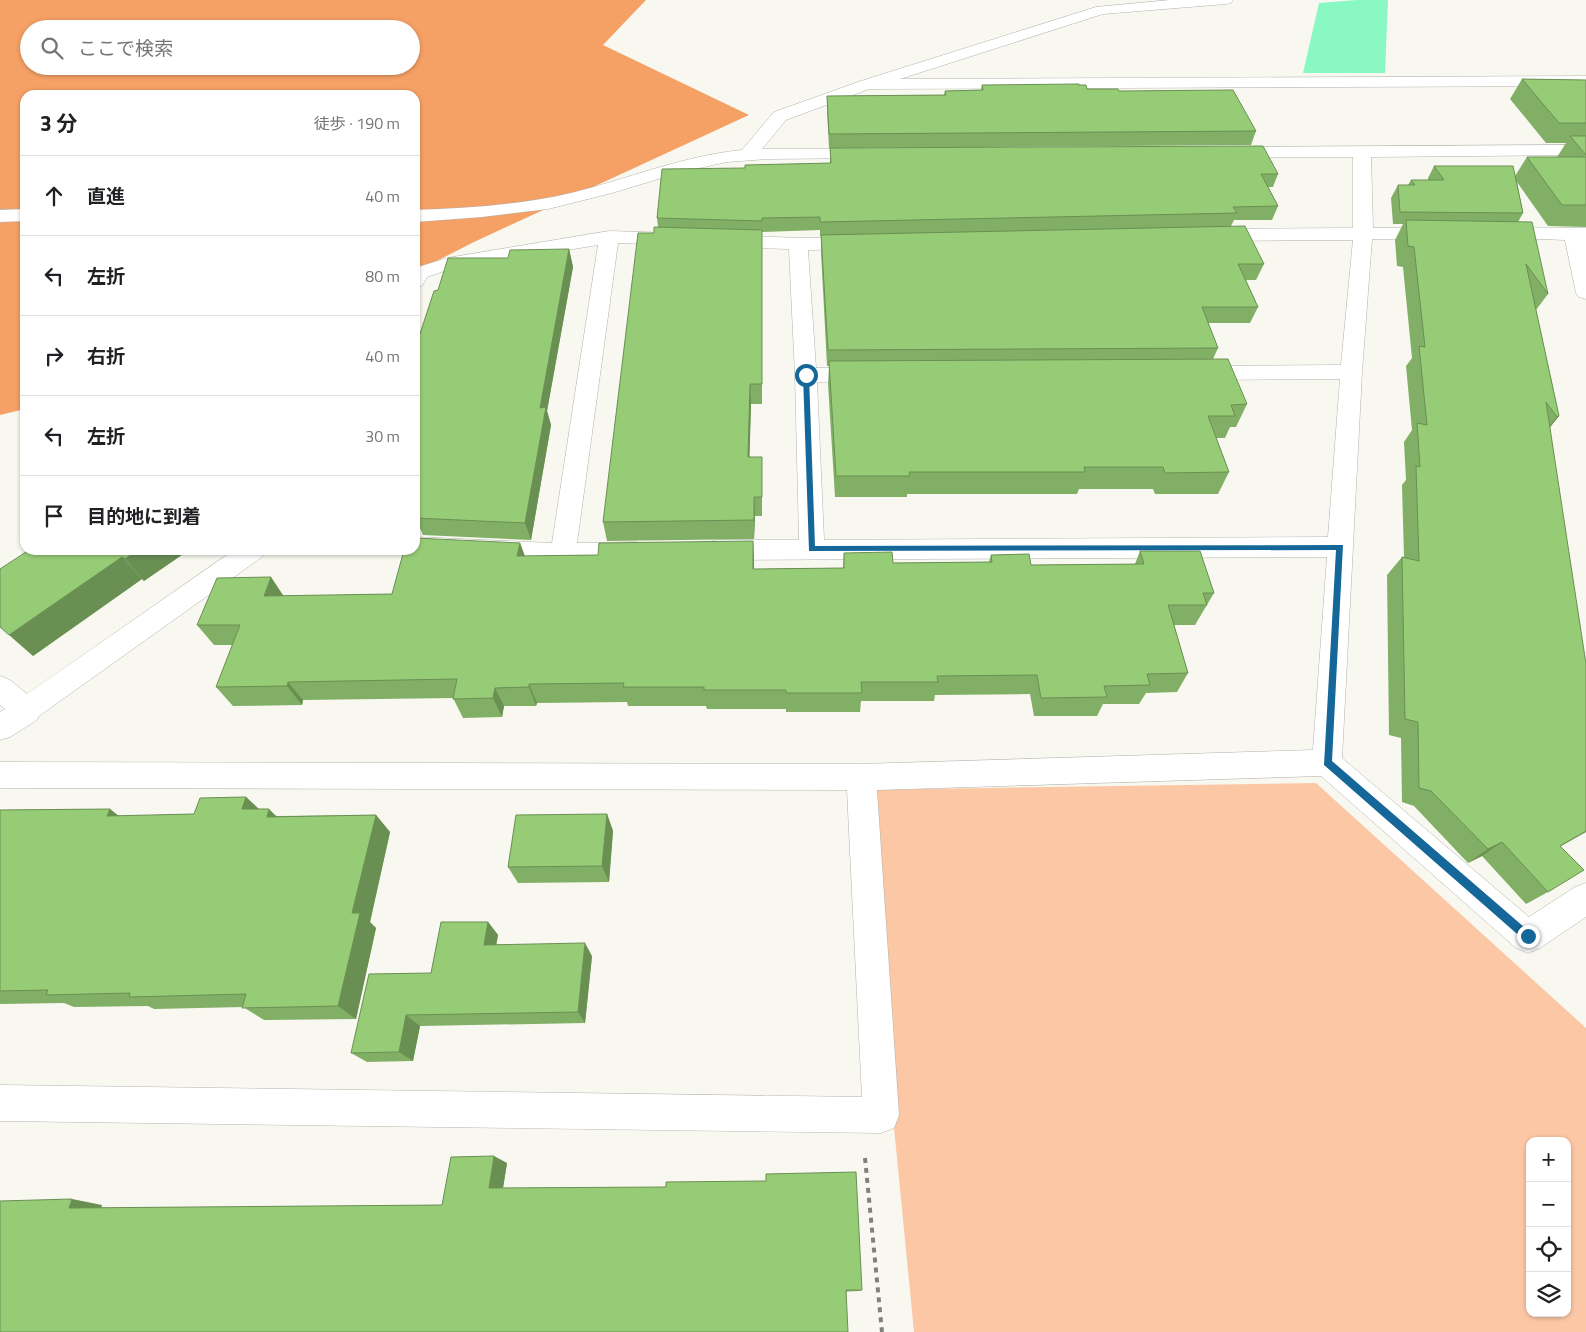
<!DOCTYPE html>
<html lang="ja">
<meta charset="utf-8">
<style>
body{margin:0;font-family:"Titillium Web","Noto Sans JP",sans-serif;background:#f2f2f2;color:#202124}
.controls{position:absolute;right:15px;bottom:15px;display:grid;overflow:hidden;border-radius:10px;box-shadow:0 1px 4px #0004}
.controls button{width:45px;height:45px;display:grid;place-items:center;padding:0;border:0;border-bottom:1px solid #e0e0e0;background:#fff;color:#202124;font:25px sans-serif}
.stop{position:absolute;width:15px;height:15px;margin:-11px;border:4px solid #146798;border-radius:50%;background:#fff}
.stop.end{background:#146798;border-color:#fff;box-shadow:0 1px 5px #0008}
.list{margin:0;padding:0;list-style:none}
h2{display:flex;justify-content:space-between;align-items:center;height:65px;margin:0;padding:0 20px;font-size:21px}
h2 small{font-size:16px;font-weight:400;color:#757577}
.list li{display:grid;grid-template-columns:32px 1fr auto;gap:15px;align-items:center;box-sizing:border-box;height:80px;padding:0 20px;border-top:1px solid #e0e0e0}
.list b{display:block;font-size:19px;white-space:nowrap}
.list em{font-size:16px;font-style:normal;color:#757577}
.icon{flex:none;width:28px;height:28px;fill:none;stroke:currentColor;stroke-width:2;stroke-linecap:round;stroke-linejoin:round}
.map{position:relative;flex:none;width:1586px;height:1332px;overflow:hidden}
.search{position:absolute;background:#fff;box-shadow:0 1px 4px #0004;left:20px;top:20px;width:400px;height:55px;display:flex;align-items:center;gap:12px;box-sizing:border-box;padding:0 18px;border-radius:28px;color:#757577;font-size:19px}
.panel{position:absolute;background:#fff;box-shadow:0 1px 4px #0004;left:20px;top:90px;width:400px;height:465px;border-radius:15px}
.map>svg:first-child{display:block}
</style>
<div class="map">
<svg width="1586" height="1332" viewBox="0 0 1586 1332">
<rect width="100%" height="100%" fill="#f8f8f0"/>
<path fill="#fbc7a5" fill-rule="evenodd" d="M1316 783 1586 1028V1332H914L861 790ZM1530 1141H1567V1313H1530Z"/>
<path fill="#f5a065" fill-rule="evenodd" d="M0 0H646L603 45 749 115 474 242 415 272V95H25V409L0 415ZM29 29H411V66H29Z"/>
<path fill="#8af8c3" d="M1357 0H1388L1385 73H1303L1319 3Z"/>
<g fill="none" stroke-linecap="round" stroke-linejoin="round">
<defs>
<g id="minor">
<path d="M1170 0H1233L1231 3 1226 4 1103 14 900 79 1586 76V86L869 89 786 120 762 149H867L873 150 876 154 873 158 767 159 727 162 685 171 612 193 548 209 482 217 415 222V210C467 208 520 205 571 193 628 179 682 156 742 150L774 112 861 81 1096 7Z"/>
<path d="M1586 145V155L1371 157 1373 228 1437 227 1444 229 1447 233 1444 237 1437 239H1372L1362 372 1342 758 1529 917 1575 887 1586 883V917L1540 948 1528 953 1516 948 1321 776 877 790 899 1115 894 1128 881 1133 0 1121V1085L862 1097 847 790 0 788V762L861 764 1313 750 1327 557 716 560 707 557 703 550 707 543 716 540H799L795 375 789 249 725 247 718 245 715 241 718 237 725 235 798 238 857 237 864 239 867 243 864 247 857 249 808 250 816 368 867 367 875 369 878 374 875 379 867 381 817 382 824 540 1328 537 1340 379 1197 380 1189 378 1186 373 1189 368 1197 366 1341 365 1353 240 1213 241 1206 239 1203 235 1206 231 1213 229 1353 228V157H1230L1224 156 1221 152 1224 148 1230 147Z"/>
<path d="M25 209V221L0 222V210Z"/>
<path d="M1498 227 1586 228V299L1579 297 1576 293 1565 240 1491 237 1488 233 1491 229Z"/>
<path d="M609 231 675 233 682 235 685 239 682 243 675 245 618 243 577 543 636 542 645 545 649 552 645 559 636 562 563 563 415 557 406 554 404 550H415V537L552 543 598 245 450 269 427 277 422 286 415 288V268L447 258Z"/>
<path d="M234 550H266L262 557 39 716 37 720 10 737 0 740V712L5 709 0 705V676L10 680 27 694Z"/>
</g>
</defs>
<use href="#minor" stroke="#b2b2ab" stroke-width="1"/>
<path stroke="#81817c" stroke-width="4" stroke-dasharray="5 5" stroke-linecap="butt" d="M865 1158 882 1332"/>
<use href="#minor" fill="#fff" fill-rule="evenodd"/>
</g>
<g fill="#82af66">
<path d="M1522 79 1586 80V227L1548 226 1517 182 1523 213 1518 222 1548 294 1536 310 1559 416 1550 427 1561 846 1548 892 1526 904 1482 856 1468 863 1414 806 1402 802 1401 738 1389 735 1387 575 1402 557H1404L1402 485 1406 480 1404 442 1412 430 1406 366 1412 358 1403 267 1397 266 1395 240 1403 224H1393L1391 198 1398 185H1408L1411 180H1428V178L1434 166 1515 176 1527 157H1557L1566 143H1546L1510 99Z"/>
<path d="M982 85H1079L1087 89 1119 91 1256 131 1251 145 829 148 827 110V96L944 95 945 91 981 90Z"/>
<path d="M830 148 1278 174 1273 187H1268L1278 206 1272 220H1234L1231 226 1264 264 1256 280H1246L1258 307 1250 323H1208L1218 348 1213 359 1247 404 1236 427H1230L1225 438H1216L1229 472 1218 494H1155L1153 489H1079L1077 494H907V497H835L828 384 829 366H827L821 252V236H820V230L762 232V404H751L749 457 762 476V516H755L754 539 607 541 603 522 654 233 658 227 657 218 745 168 830 163Z"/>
<path d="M569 249 573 267 547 411 551 425 531 540 423 535 418 524H415V349L438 290Z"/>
<path d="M753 541 754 569 843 568 844 553 893 563 989 562 991 555 1031 565 1135 564 1140 551 1214 593 1195 625H1174L1188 673 1177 692 1146 693 1139 704H1103L1097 716H1034L1030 694 935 695 934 701H861L860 712H786V709H707L706 706H628L627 702 537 703 536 706H504L502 717 463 718 453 698 303 700 302 705 233 706 216 687 233 645H214L197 625 283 596 392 594 520 543 525 556 598 555Z"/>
<path d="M29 550H189L144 581 142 579 33 656Z"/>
<path d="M246 797 259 809 277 816 376 815 390 832 370 922 376 928 356 1019 264 1020 243 1007 154 1009 148 1006 74 1007 64 1003 0 1004V810L110 809 118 816 194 814Z"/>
<path d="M607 814 613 831 609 882 518 883 508 867Z"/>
<path d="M488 922 498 935 496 945 592 956 585 1023 420 1026 413 1061 367 1062 351 1053 431 973Z"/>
<path d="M507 1163 503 1188 862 1290 859 1291 0 1332 102 1205 101 1208 442 1205Z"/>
</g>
<g fill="#6a8f53">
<path d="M569 249 573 267 547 411 551 425 531 540 525 523 540 408Z"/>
<path d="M750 384 751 404 749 476 748 457Z"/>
<path d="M1559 416 1543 436 1540 437 1557 417Z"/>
<path d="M754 497 755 516 754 539Z"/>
<path d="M753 541 754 562V590L753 569Z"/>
<path d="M520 543 527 563 517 556Z"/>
<path d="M138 550H189L144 581 125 559Z"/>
<path d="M122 557 142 579 33 656 9 635Z"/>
<path d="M271 577 285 598 264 596Z"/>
<path d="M288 682 303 700 302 705 287 686Z"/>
<path d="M529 684 537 703 536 706 529 687Z"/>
<path d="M495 688 504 706 502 717 493 698Z"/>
<path d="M246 797 265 815 242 809Z"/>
<path d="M110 809 133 827 107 816Z"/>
<path d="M269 809 287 827 267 817Z"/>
<path d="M607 814 613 831 609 882 602 866Z"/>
<path d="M376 815 390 832 370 922 376 928 356 1019 338 1006 352 913Z"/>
<path d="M1586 831V832L1538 859 1560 846Z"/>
<path d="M1502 842 1482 856 1468 863 1488 849Z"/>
<path d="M488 922 498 935 494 957 484 945Z"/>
<path d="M585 943 592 956 585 1023 578 1012Z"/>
<path d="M406 1015 420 1026 413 1061 399 1052Z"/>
<path d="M494 1156 507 1163 502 1194 489 1188Z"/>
<path d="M72 1199 102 1205 100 1213 69 1208Z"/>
</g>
<g fill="#97cc77" stroke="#6a8f53">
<path d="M1522 79 1586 80V123H1559Z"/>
<path d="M1079 84V85H1086L1087 89H1118L1119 91 1233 90 1256 131 829 134 827 96 946 95 945 91 983 90 982 85Z"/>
<path d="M1570 136H1586V155Z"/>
<path d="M1263 146 1278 174H1261L1278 206 1233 207 1237 213 820 222V217L762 218V221L657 218 662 169 745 168V165L831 163 830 148Z"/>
<path d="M1527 157H1586V205H1562Z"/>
<path d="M1434 166H1513L1523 213 1400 212 1398 185H1415L1411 180H1444Z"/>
<path d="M1406 220 1532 222 1548 294 1526 264 1559 416 1557 417 1546 402 1586 664V831L1560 846 1584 870 1548 892 1502 842 1488 849 1431 791 1419 788 1418 722 1405 719 1402 557 1419 561 1416 466 1420 467 1417 423 1427 425 1419 346 1425 347 1414 247 1408 246Z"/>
<path d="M1245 226 1264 264H1238L1258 307H1202L1218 348 828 350 821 235Z"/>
<path d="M654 227 762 230V384H750L748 457H762V497H754V520L603 522 638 233H654Z"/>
<path d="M569 249 540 408 546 407 525 523 415 518 418 506H415V349L434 291 438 290 448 258H508L510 250Z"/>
<path d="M1228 359 1247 404 1231 405 1235 416H1208L1229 472 1165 473 1163 467H1084L1085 472H909L910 476H836L829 361Z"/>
<path d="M415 538 520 543 517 556 598 555 599 543 753 541V569L844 568V553L892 552 893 563 992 562 991 555 1029 554 1031 565 1144 564 1140 551H1200L1214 593H1203L1207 605H1168L1188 673 1147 674 1150 685 1104 686 1107 697 1041 698 1037 675 937 676 938 682H861L862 693H786V690H704V687H623L624 683 529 684V687L495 688 493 698 453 699 457 679 288 682 287 686 216 687 240 625H197L217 578 271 577 264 596 392 594 404 550H415Z"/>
<path d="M29 550H138L125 559 122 557 9 635 0 627V569Z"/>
<path d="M246 797 242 809H269L267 817 376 815 352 913H360L338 1006 242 1008 246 994 129 997 130 993 46 995 48 990 0 991V810L110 809 107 816 194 814 200 798Z"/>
<path d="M607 814 602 866 508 867 516 815Z"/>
<path d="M441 922H488L484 945 585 943 578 1012 406 1015 399 1052 351 1053 369 974 431 973Z"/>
<path d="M494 1156 489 1188 666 1187V1182L766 1181V1174L856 1172 862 1290H846L848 1332H0V1201L72 1199 69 1208 442 1205 451 1157Z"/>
</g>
<path fill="#146798" d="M806 372 809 375 815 546 1343 545 1332 761 1531 933V940H1524L1324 765 1336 550 809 551 803 375Z"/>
</svg>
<div class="controls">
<button>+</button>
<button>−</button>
<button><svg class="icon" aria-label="locate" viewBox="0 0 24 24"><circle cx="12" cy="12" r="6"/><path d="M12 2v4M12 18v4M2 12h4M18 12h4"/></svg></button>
<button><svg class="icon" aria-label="layers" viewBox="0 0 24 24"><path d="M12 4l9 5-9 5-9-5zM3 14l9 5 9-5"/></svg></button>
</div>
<div class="stop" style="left:806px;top:375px"></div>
<div class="stop end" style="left:1528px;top:936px"></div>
<div class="search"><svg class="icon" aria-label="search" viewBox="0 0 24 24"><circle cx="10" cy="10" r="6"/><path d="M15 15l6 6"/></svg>ここで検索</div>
<section class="panel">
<h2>3 分<small>徒歩 · 190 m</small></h2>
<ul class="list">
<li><svg class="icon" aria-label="ahead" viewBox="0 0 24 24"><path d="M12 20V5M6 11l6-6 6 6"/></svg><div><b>直進</b></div><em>40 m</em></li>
<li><svg class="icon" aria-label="left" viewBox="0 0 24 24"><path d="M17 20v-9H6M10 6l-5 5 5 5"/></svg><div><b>左折</b></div><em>80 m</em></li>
<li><svg class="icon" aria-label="right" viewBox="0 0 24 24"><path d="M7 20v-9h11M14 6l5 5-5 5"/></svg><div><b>右折</b></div><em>40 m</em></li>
<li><svg class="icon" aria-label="left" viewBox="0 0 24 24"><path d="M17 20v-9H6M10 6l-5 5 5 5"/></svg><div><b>左折</b></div><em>30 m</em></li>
<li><svg class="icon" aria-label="arrive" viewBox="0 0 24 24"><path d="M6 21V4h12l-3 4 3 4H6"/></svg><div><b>目的地に到着</b></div></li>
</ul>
</section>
</div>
